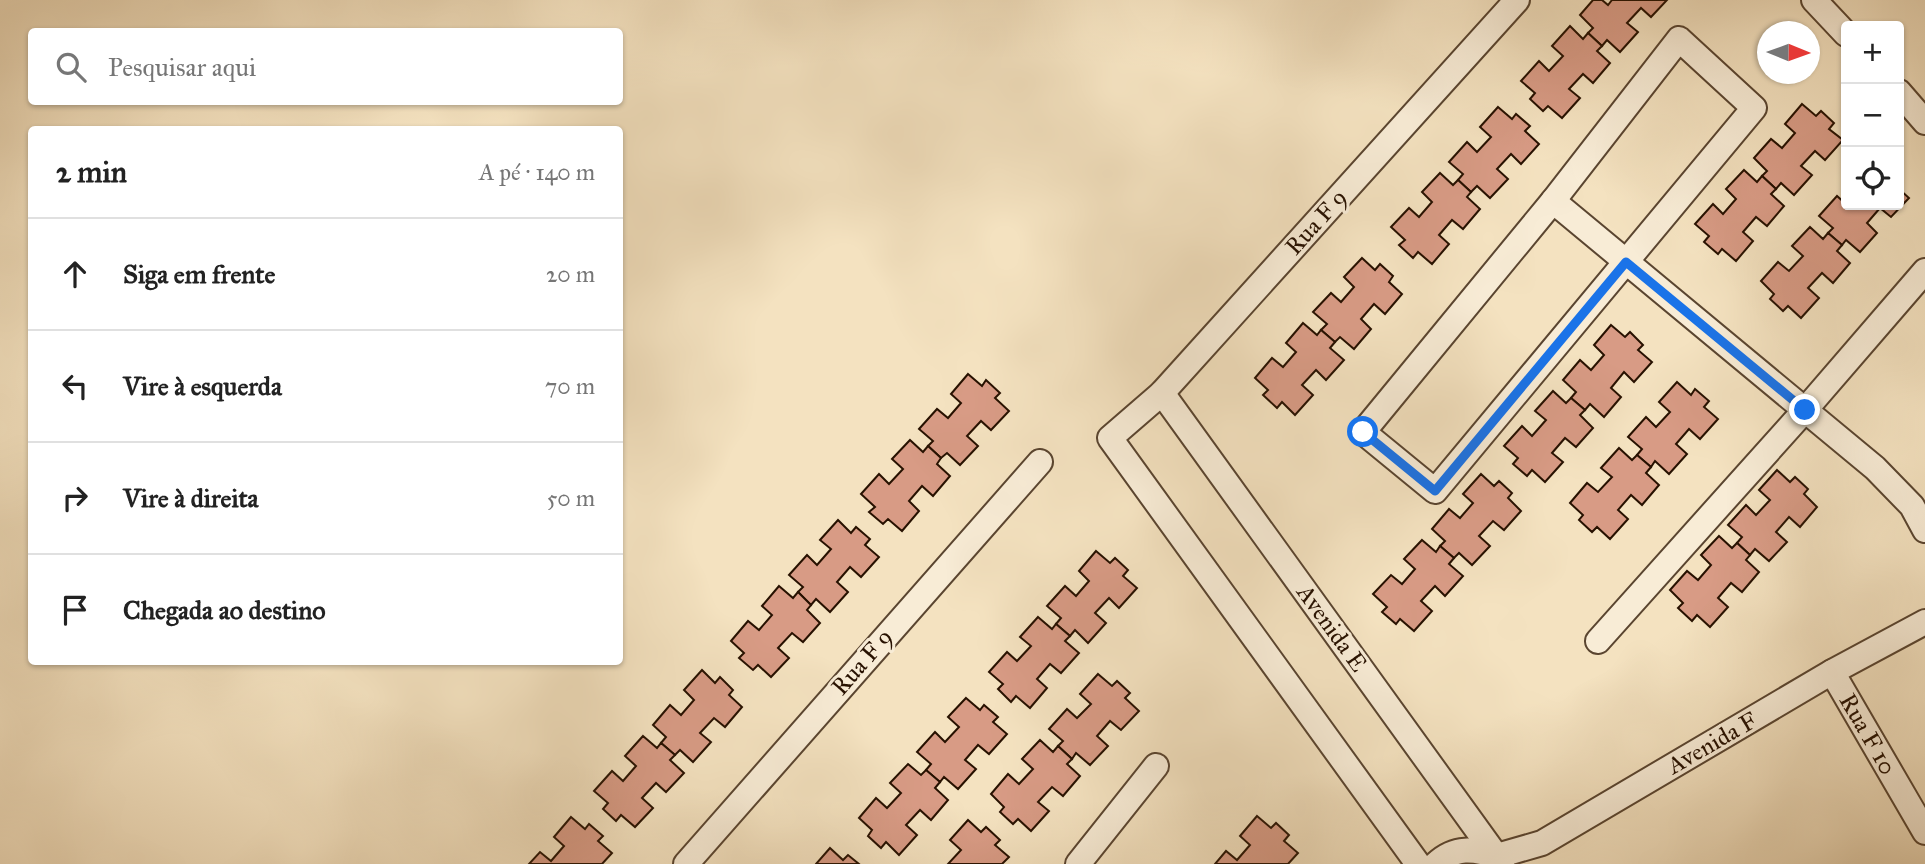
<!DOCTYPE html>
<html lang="pt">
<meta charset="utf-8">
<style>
body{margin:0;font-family:"IM FELL Great Primer",serif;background:#f2f2f2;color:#222}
.controls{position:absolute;right:21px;top:21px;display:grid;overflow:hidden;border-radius:7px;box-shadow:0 2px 5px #0004}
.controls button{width:63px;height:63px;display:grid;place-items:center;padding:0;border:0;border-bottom:2px solid #e0e0e0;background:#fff;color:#222;font:35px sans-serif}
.compass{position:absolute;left:1757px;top:21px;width:63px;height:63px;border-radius:50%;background:#fff;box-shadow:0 2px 5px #0004;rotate:91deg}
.stop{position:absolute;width:21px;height:21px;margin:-16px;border:5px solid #1a73e8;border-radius:50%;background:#fff}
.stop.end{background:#1a73e8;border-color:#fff;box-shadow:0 2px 7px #0008}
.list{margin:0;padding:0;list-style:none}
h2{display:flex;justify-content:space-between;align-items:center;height:91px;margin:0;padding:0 28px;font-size:30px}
h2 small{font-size:23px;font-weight:400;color:#767676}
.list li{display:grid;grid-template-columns:46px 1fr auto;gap:21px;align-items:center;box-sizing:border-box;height:112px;padding:0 28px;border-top:2px solid #e0e0e0}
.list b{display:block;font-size:26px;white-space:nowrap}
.list em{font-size:23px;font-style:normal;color:#767676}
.icon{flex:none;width:38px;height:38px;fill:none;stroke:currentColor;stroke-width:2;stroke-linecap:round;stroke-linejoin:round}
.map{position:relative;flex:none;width:1925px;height:864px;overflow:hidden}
.search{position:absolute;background:#fff;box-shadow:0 2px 5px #0004;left:28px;top:28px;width:595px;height:77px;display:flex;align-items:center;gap:18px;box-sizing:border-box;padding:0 24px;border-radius:7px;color:#767676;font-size:26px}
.panel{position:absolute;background:#fff;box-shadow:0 2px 5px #0004;left:28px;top:126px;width:595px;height:539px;border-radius:7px}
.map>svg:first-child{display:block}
</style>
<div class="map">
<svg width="1925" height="864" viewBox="0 0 1925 864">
<rect width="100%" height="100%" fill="#f4e2c0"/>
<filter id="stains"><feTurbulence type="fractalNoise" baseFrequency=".00286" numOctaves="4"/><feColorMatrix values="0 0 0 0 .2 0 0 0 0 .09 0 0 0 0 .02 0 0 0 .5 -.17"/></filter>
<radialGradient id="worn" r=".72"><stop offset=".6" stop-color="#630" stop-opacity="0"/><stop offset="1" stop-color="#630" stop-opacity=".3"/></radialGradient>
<g fill="#d89b85" stroke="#271100" stroke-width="2">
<path d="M1593 0H1602L1608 5 1612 0H1667L1651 17 1641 8 1627 23 1638 32 1620 52 1607 40 1602 46 1588 33 1593 28 1580 15Z"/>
<path d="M1570 26 1583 39 1588 33 1602 46 1597 51 1610 63 1593 83 1583 74 1569 89 1580 98 1562 118 1548 106 1543 111 1530 99 1535 93 1521 81 1539 61 1549 71 1563 56 1552 46Z"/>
<path d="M1802 104 1816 116 1821 111 1834 123 1829 129 1843 140 1825 160 1815 151 1801 166 1812 175 1794 195 1781 183 1776 189 1762 176 1767 171 1754 158 1771 139 1782 148 1795 133 1785 124Z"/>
<path d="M1498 107 1512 119 1516 114 1530 126 1525 131 1539 144 1521 164 1511 154 1497 169 1508 179 1490 198 1477 186 1471 192 1458 180 1463 174 1449 162 1467 142 1477 152 1491 137 1480 127Z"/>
<path d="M1744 170 1757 182 1762 176 1776 189 1771 194 1784 206 1767 226 1756 217 1743 232 1753 241 1736 261 1722 249 1718 254 1704 242 1709 236 1695 224 1713 204 1723 214 1736 199 1726 189Z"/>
<path d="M1440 173 1453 185 1458 180 1471 192 1467 197 1480 209 1463 229 1452 220 1439 235 1449 244 1432 264 1418 252 1413 258 1399 245 1405 240 1391 227 1409 208 1419 217 1432 202 1422 192Z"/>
<path d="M1899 189 1909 198 1891 217 1880 208 1867 223 1877 233 1860 252 1846 240 1842 245 1828 233 1833 228 1819 216 1837 196 1847 205H1899Z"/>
<path d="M1810 227 1823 239 1828 233 1842 245 1837 251 1850 263 1833 283 1822 273 1808 288 1819 298 1801 318 1788 306 1783 311 1770 299 1774 294 1761 281 1778 262 1789 271 1803 256 1792 246Z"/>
<path d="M1362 258 1375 270 1380 264 1393 276 1389 282 1402 294 1385 314 1374 304 1361 319 1371 329 1354 349 1340 337 1335 342 1321 330 1327 324 1313 312 1331 293 1341 302 1354 287 1344 277Z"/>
<path d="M1303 323 1317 335 1321 330 1335 342 1330 348 1344 360 1326 380 1316 370 1302 385 1313 395 1295 415 1282 402 1277 408 1263 395 1268 390 1255 378 1272 358 1283 367 1296 352 1286 343Z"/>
<path d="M1611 325 1625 337 1630 332 1643 345 1638 350 1652 362 1634 382 1624 372 1611 388 1621 397 1604 417 1590 404 1585 410 1571 398 1576 392 1563 380 1580 360 1591 370 1604 355 1594 345Z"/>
<path d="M968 374 982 386 986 380 1000 393 995 398 1009 411 991 430 981 421 967 436 978 446 960 465 947 453 941 458 928 446 933 441 919 429 937 409 948 418 961 403 951 394Z"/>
<path d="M1677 382 1691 395 1695 389 1709 401 1704 407 1718 419 1700 439 1689 429 1676 444 1687 454 1669 474 1655 461 1651 467 1637 455 1642 449 1628 437 1646 417 1656 427 1670 412 1659 402Z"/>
<path d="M1553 391 1566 403 1571 398 1585 410 1580 415 1593 428 1576 447 1565 438 1552 453 1563 462 1545 482 1532 470 1527 476 1513 464 1518 458 1504 446 1522 426 1532 436 1546 420 1535 411Z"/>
<path d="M910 440 923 452 928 446 941 458 937 464 950 476 933 496 922 486 909 501 919 511 902 531 888 519 883 524 869 512 875 507 861 494 879 474 889 484 903 469 892 459Z"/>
<path d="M1619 448 1632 460 1637 455 1651 467 1646 473 1659 485 1642 505 1631 495 1618 510 1628 519 1610 539 1597 527 1592 532 1579 520 1583 515 1570 503 1587 483 1598 492 1612 477 1601 468Z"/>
<path d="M1777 470 1790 482 1795 477 1808 489 1804 494 1817 507 1800 527 1789 517 1776 532 1787 542 1769 561 1755 549 1750 555 1737 543 1742 537 1728 525 1746 505 1756 515 1770 500 1759 490Z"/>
<path d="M1481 474 1494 486 1499 481 1512 493 1508 498 1521 511 1504 530 1493 521 1479 536 1490 546 1472 565 1459 553 1454 558 1440 546 1445 541 1432 529 1449 509 1460 518 1473 503 1463 494Z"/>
<path d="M838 520 851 533 856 527 870 539 865 545 879 557 861 577 850 567 837 582 848 592 830 612 816 599 811 605 798 592 803 587 789 575 807 555 817 565 831 549 820 540Z"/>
<path d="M1719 536 1732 548 1737 543 1750 555 1746 560 1759 572 1742 592 1731 583 1718 598 1728 607 1710 627 1697 615 1692 621 1678 608 1683 603 1670 590 1687 571 1698 580 1711 565 1701 555Z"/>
<path d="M1422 540 1436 552 1440 546 1454 558 1449 564 1463 576 1445 596 1435 586 1421 601 1432 611 1414 631 1400 619 1396 624 1382 612 1387 607 1373 594 1391 575 1402 584 1415 569 1404 559Z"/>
<path d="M1096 551 1110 563 1115 558 1128 570 1123 576 1137 588 1119 608 1109 598 1095 613 1106 623 1088 643 1075 630 1070 636 1056 624 1061 618 1047 606 1065 586 1076 596 1089 581 1079 571Z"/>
<path d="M779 586 793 598 798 592 811 605 807 610 820 623 803 642 792 633 778 648 789 658 771 677 758 665 753 670 739 658 744 653 731 641 748 621 759 630 772 615 762 606Z"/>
<path d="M1038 617 1052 629 1056 624 1070 636 1065 641 1079 653 1061 673 1050 664 1037 679 1047 688 1030 708 1016 696 1011 702 998 689 1003 684 989 672 1007 652 1017 661 1031 646 1020 637Z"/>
<path d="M702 670 715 683 720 677 733 690 729 695 742 707 725 727 714 718 700 733 711 742 693 762 680 750 675 755 661 743 666 737 653 725 670 705 681 715 694 700 684 690Z"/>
<path d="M1098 674 1112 686 1117 681 1130 693 1125 698 1139 711 1121 730 1110 721 1097 736 1108 746 1090 765 1076 753 1072 759 1058 746 1063 741 1049 729 1067 709 1077 718 1091 704 1080 694Z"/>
<path d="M966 698 980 710 984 705 998 717 993 722 1007 734 989 754 978 745 965 760 976 769 958 789 944 777 940 782 926 770 931 764 917 752 935 732 945 742 959 727 948 717Z"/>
<path d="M643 736 657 748 661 743 675 755 670 760 684 773 666 792 656 783 642 798 653 808 635 827 621 815 616 821 603 809 608 803 594 791 612 771 623 781 636 766 625 756Z"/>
<path d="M1040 740 1053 752 1058 746 1072 759 1067 764 1080 776 1063 796 1052 787 1038 802 1049 811 1031 831 1018 819 1013 824 1000 812 1004 807 991 794 1008 774 1019 784 1033 769 1022 759Z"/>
<path d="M908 764 921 775 926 770 940 782 935 788 948 800 931 820 920 810 906 825 917 835 899 855 886 842 881 848 868 836 872 830 859 818 876 798 887 808 901 793 890 783Z"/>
<path d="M1257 816 1271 828 1276 823 1289 835 1284 841 1298 853 1288 864H1215L1226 851 1237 860 1250 845 1240 836Z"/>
<path d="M571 817 585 829 589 824 603 836 598 841 612 853 602 864H529L540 852 551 861 564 846 554 837Z"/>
<path d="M968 820 981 832 986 827 1000 840 995 845 1009 857 1002 864H948L961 850 950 840Z"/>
<path d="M830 848 843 860 848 855 859 864H816Z"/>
</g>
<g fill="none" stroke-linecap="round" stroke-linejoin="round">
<defs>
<g id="minor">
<path d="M1814 0 1846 34"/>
<path d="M1679 39 1754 108 1435 491 1363 432 1553 201Z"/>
<path d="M1899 92 1925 122"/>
<path d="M1553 201 1875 468 1912 506 1925 530"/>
<path d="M1162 393 1502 864"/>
<path d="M1598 641 1805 410 1925 271"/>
<path d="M1832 672 1925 832"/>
<path d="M1497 856 1542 843 1832 672 1925 622"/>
<path d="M686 864 1040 462"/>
<path d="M1078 864 1156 766"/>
<path d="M1418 864 1110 438 1162 393 1517 0"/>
<path d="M1436 864C1455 846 1474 849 1497 856"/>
</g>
</defs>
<use href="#minor" stroke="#5a4530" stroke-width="28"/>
<use href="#minor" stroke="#f8ecd6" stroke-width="24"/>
</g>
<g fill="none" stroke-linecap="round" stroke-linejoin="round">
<path stroke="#1a73e8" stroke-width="9" d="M1363 432 1435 491 1626 262 1805 410"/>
</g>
<g text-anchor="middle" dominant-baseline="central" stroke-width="6" stroke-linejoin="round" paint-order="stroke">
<g font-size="24" fill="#271100" stroke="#f8ecd6">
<text transform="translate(1316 222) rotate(-48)">Rua F 9</text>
<text transform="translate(1332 628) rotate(54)">Avenida E</text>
<text transform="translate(862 662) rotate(-49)">Rua F 9</text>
<text transform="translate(1868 734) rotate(60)">Rua F 10</text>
<text transform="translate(1712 743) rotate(-30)">Avenida F</text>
</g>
</g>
<rect width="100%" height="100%" filter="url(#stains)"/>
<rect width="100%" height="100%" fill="url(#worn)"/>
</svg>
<div class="controls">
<button>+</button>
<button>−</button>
<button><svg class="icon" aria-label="locate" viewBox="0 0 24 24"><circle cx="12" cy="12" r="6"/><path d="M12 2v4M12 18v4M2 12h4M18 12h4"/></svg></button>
</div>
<svg class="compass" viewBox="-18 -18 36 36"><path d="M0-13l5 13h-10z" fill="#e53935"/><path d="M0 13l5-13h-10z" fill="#767676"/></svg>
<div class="stop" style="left:1363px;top:432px"></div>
<div class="stop end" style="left:1805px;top:410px"></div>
<div class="search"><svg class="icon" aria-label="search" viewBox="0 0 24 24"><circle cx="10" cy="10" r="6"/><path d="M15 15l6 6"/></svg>Pesquisar aqui</div>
<section class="panel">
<h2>2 min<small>A pé · 140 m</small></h2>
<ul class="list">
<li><svg class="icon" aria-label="ahead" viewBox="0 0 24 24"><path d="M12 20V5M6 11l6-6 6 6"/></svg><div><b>Siga em frente</b></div><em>20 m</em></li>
<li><svg class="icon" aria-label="left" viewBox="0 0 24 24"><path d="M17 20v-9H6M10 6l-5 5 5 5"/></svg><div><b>Vire à esquerda</b></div><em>70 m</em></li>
<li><svg class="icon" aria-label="right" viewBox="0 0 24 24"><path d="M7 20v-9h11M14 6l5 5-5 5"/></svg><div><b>Vire à direita</b></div><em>50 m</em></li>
<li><svg class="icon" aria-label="arrive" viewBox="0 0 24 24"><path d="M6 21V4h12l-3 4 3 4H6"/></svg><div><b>Chegada ao destino</b></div></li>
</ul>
</section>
</div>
